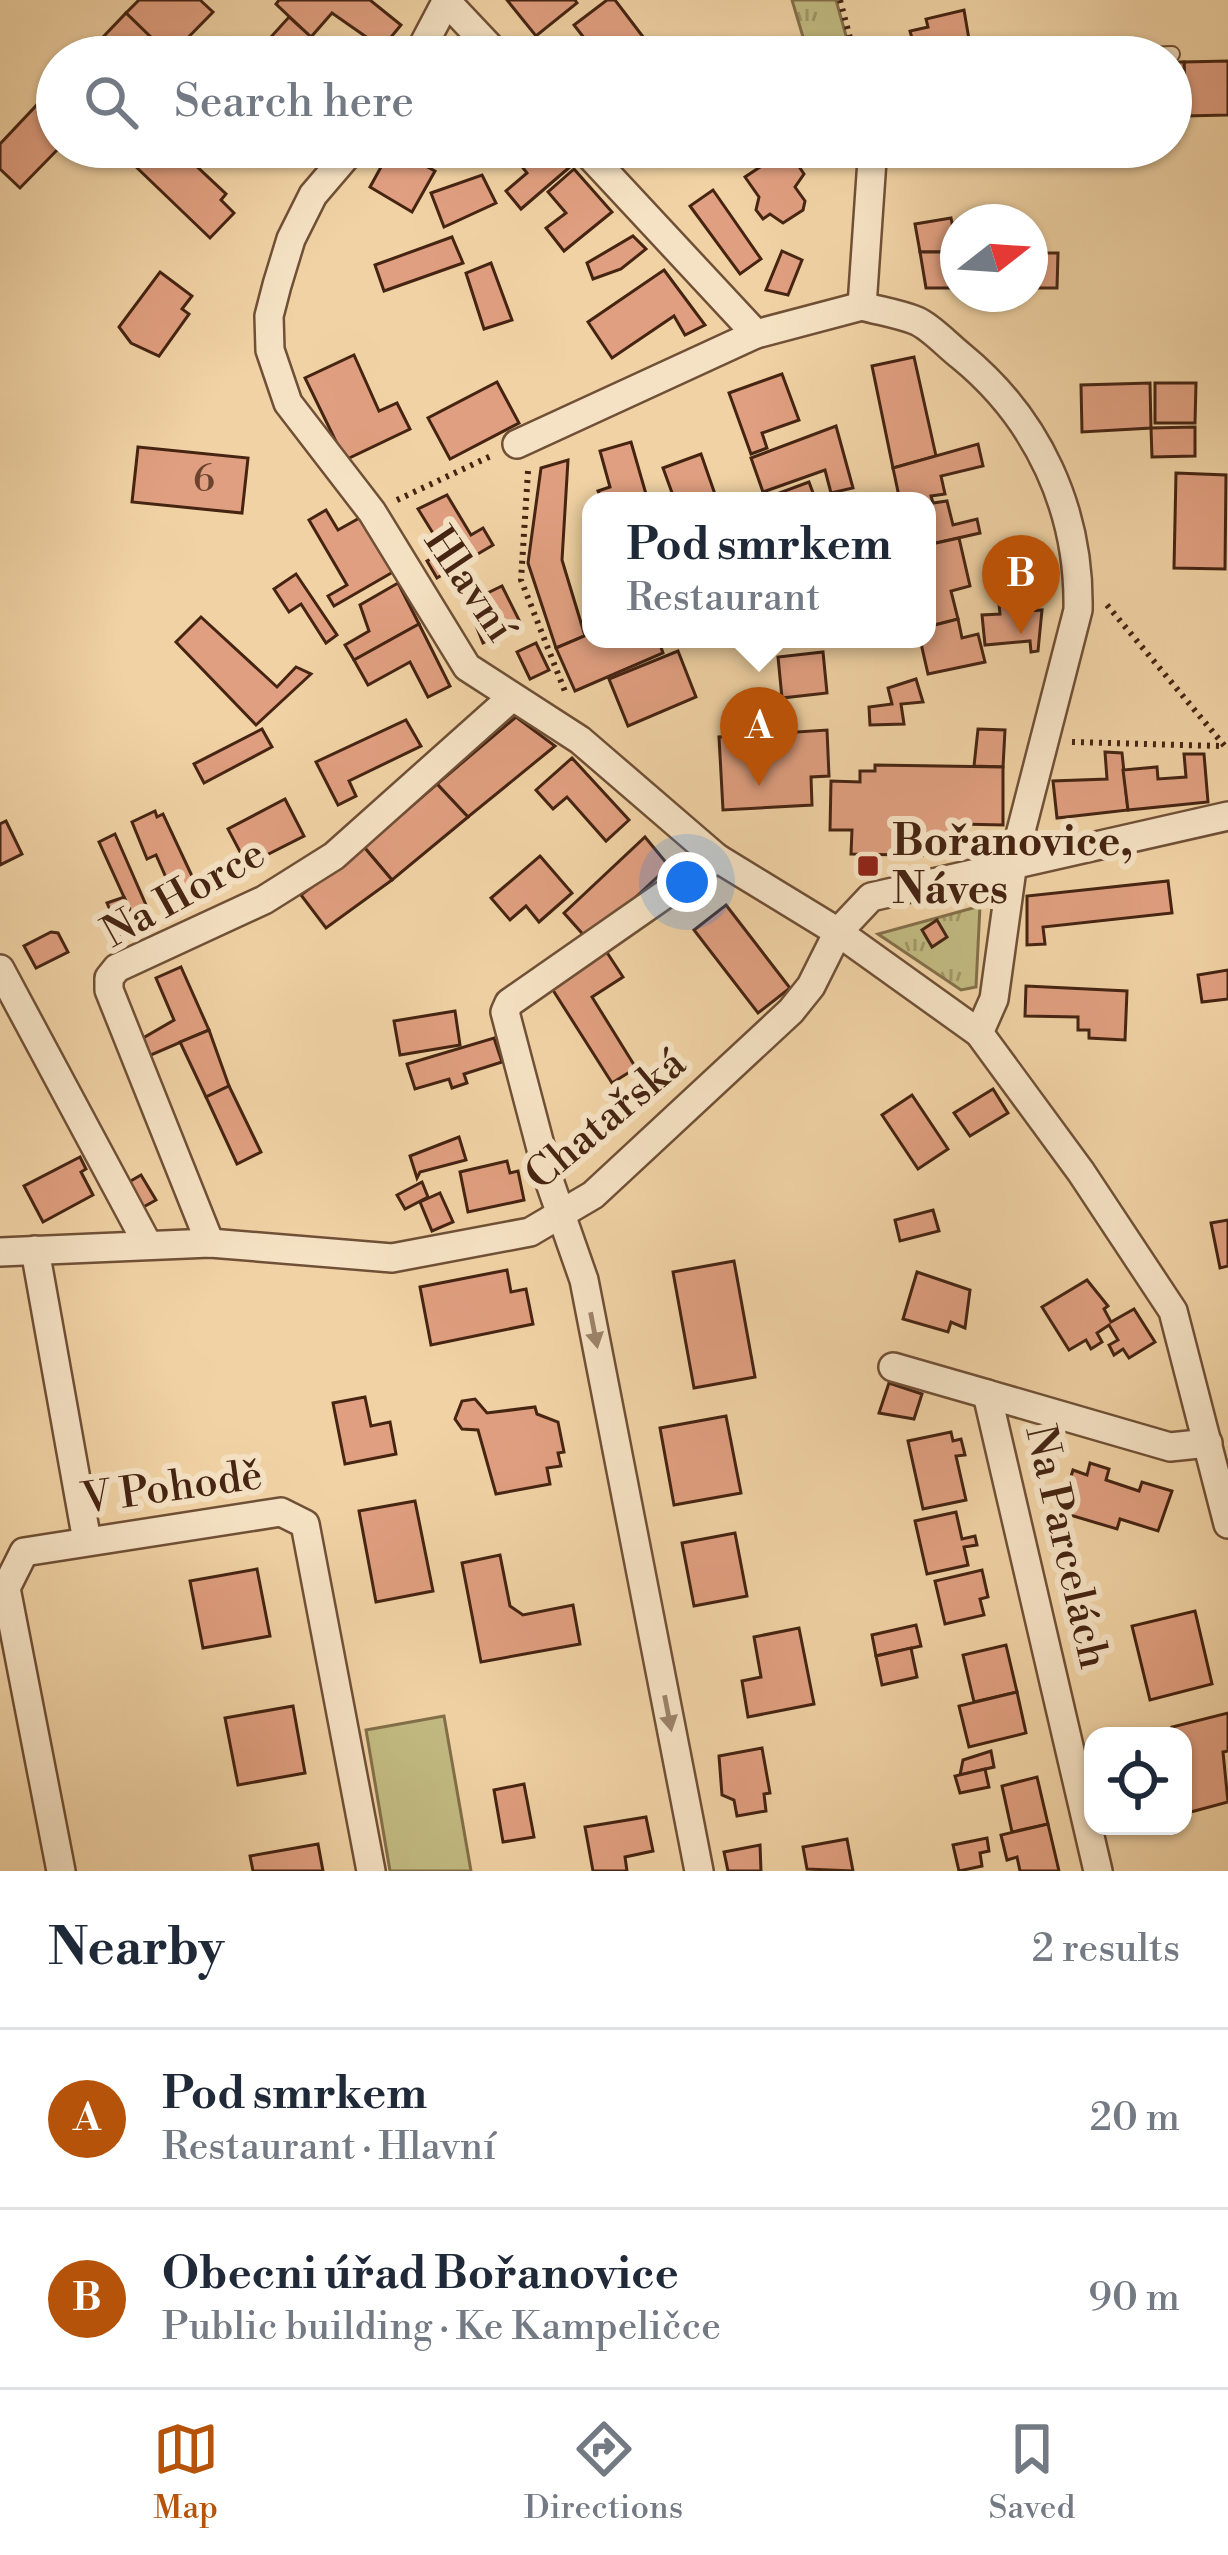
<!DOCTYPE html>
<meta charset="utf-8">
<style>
body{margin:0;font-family:"Libre Bodoni",serif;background:#f6f6f7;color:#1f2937}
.controls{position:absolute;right:36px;bottom:36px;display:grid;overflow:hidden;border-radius:24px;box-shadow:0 3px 9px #0004}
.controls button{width:108px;height:108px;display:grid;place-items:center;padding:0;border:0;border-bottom:3px solid #e0e1e3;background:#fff;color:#1f2937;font:60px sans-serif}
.compass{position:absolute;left:940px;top:204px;width:108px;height:108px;border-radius:50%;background:#fff;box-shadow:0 3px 9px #0004;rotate:73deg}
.you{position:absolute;left:687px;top:882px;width:42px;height:42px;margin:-30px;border:9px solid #fff;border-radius:50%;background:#1a73e8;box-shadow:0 0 0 18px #1a73e833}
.badge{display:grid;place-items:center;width:78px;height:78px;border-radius:50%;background:#b45309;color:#fff;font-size:39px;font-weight:700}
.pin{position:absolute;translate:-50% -99px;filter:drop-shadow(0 3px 6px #0008)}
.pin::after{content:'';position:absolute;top:63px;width:42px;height:36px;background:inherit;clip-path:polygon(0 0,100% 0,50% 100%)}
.popup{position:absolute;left:582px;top:492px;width:354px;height:156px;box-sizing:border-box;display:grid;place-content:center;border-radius:24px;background:#fff;filter:drop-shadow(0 3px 9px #0005);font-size:39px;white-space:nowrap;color:#747a83}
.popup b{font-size:45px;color:#1f2937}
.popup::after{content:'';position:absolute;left:50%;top:100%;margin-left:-24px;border:24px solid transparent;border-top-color:#fff}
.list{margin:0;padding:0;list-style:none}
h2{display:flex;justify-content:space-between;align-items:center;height:156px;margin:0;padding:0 48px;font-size:51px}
h2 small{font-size:39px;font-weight:400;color:#747a83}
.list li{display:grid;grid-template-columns:78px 1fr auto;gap:36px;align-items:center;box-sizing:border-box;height:180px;padding:0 48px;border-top:3px solid #e0e1e3}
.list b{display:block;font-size:45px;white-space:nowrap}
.list p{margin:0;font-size:39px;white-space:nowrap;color:#747a83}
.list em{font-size:39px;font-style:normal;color:#747a83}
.icon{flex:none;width:66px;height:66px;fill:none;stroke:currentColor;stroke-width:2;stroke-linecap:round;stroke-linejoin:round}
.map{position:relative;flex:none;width:1228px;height:1871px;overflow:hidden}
.search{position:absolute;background:#fff;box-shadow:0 3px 9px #0004;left:36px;right:36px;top:36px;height:132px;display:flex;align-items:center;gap:30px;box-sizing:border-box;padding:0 42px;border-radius:66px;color:#747a83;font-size:45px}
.sheet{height:516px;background:#fff}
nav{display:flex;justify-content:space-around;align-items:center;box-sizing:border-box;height:168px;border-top:3px solid #e0e1e3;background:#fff;font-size:33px;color:#747a83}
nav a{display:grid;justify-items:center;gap:6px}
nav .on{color:#b45309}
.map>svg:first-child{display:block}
</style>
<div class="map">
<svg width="1228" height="1871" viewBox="0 0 1228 1871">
<defs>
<pattern id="grass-tufts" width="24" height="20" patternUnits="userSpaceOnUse" patternTransform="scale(3)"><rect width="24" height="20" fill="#c1ba81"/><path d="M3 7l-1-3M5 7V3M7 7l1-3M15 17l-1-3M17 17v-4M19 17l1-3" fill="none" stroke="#9f9768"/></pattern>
</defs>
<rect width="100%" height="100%" fill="#f0d2a4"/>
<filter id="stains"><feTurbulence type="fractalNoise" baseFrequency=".00167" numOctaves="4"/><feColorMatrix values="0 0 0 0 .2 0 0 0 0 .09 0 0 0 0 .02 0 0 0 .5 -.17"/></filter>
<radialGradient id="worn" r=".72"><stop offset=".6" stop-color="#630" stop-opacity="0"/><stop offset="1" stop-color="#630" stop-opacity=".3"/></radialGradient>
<g fill="url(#grass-tufts)" stroke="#836f4a" stroke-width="3">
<path d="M792 0H836L852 57H809Z"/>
<path d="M980 906 976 987 961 990 878 934Z"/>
</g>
<path fill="#c1ba81" stroke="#836f4a" stroke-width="3" d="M444 1716 471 1871H390L366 1730Z"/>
<g fill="#e09f80" stroke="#452412" stroke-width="3">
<path d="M139 0H200L213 12 170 56 126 13Z"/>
<path d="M279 0H370L401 25 382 48 332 13 311 37 276 4Z"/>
<path d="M507 0H575L577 3 536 36Z"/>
<path d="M607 0H615L647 42 627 57H599L574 25Z"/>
<path d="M964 10 972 57H917L910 31 928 27 926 19Z"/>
<path d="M126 13 159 45 147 57H84Z"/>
<path d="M289 17 311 37 334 57H292L270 38Z"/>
<path d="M1228 61V115L1185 116 1184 62Z"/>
<path d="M1171 62H1184L1185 116H1171Z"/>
<path d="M50 91 57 98 60 147 20 188 0 169V144Z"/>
<path d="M147 147H176L226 194 221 200 234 213 210 238 132 163Z"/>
<path d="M392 147 408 156 412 149 427 157 424 165 435 171 412 212 370 187Z"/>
<path d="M507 147H555L571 166 521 209 506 191 527 173Z"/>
<path d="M787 149 804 174 795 187 805 201 803 210 783 223 770 214 763 219 756 210 759 197 745 177Z"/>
<path d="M574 169 612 212 564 251 546 228 566 213 548 192Z"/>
<path d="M482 175 496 203 444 227 431 193Z"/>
<path d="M713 190 761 259 740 274 690 206Z"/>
<path d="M951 218 958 252H920L915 224Z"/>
<path d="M633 236 646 249 621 269 593 279 587 263Z"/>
<path d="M452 237 463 263 384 291 375 265Z"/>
<path d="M782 251 802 260 788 295 766 290Z"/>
<path d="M920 252H958V288H926Z"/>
<path d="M1030 253H1058L1057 288H1030Z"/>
<path d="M491 263 512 320 484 329 466 273Z"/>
<path d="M664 270 705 325 685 335 674 316 612 358 588 322Z"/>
<path d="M160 272 192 296 182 309 189 314 159 356 131 343 119 327Z"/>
<path d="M354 355 379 411 397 403 410 429 345 460 305 378Z"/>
<path d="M914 357 936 456 893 468 872 366Z"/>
<path d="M782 374 799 420 762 433 767 448 751 454 729 393Z"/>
<path d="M497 382 519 423 450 459 428 418Z"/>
<path d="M1150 383 1151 428 1082 432 1081 385Z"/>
<path d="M1155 383H1196L1195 423H1155Z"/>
<path d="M836 426 853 488 831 493 825 470 763 492 751 458Z"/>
<path d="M1195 427V456L1152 457 1151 428Z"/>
<path d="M631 442 648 501H602L598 491 610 487 600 451Z"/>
<path d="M978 444 983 466 941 476 945 494 931 496 933 503 947 501 953 525 977 519 980 533 927 545V501H900L893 468Z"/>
<path d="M138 447 248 458 242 513 132 502Z"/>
<path d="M701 454 717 500 675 501 663 468Z"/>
<path d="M568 460 562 560 585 636 556 648 528 563 541 468Z"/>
<path d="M1176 473 1226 475 1225 569 1174 568Z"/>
<path d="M809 482 816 501H773L771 496Z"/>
<path d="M447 495 471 535 483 528 493 545 437 578 427 561 444 551 418 509Z"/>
<path d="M326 510 338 530 363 516 393 572 334 606 328 596 347 585 309 520Z"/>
<path d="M959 538 970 586 951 591 958 619 927 627V545Z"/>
<path d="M296 574 337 635 326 643 301 604 289 612 274 589Z"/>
<path d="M398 583 419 624 354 660 345 645 369 631 360 605Z"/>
<path d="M502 586 521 624 483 643 467 603Z"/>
<path d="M1028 602 1029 611 1042 610 1038 651 1031 652 1030 641 985 645 982 615 1000 614 999 604Z"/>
<path d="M201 617 277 687 296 667 311 674 256 725 176 642Z"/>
<path d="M958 619 962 638 978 634 985 662 928 674 920 639H927V627Z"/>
<path d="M419 624 450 686 428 697 410 662 368 685 354 660Z"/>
<path d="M591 633V639H658L663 653 575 691 556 648Z"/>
<path d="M536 643 549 670 530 679 517 652Z"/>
<path d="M678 651 696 697 628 726 609 679Z"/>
<path d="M823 652 827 693 782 698 778 657Z"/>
<path d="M916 679 923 702 901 704 904 724 870 725 869 707 892 704 888 688Z"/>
<path d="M516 717 555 746 468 817 437 784Z"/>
<path d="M406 720 421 746 349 781 356 796 338 805 316 762Z"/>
<path d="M262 729 272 747 204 783 194 764Z"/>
<path d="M978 729 1005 730 1003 767 974 766Z"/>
<path d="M827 730 829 776 811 777 812 805 723 810 719 737Z"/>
<path d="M1105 752 1122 753 1128 810 1057 818 1053 781 1107 779Z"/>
<path d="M1184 754H1204L1208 802 1128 810 1123 770 1157 767 1158 779 1186 777Z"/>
<path d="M572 758 629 820 606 841 567 797 553 809 536 790Z"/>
<path d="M875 765 1003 767V825L959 824 958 856 851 854 852 830H830L831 781 860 782V771H875Z"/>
<path d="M437 784 468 817 392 880 364 847Z"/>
<path d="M285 799 304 836 247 865 228 829Z"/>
<path d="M155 811 157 817 163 814 199 891 176 900 156 855 147 859 132 822Z"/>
<path d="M6 821 22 854 0 865V824Z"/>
<path d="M115 834 153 921 139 930 99 842Z"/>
<path d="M645 837 669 866 589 941 564 913Z"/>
<path d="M364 847 392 880 326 928 301 895Z"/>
<path d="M540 856 572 893 539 922 526 906 510 920 491 898Z"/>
<path d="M1168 881 1172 913 1043 927 1045 944 1027 945V896Z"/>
<path d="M124 897 139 930 122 938 107 903Z"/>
<path d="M726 905 790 988 758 1013 694 930Z"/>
<path d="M937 920 947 937 932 947 922 930Z"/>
<path d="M51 932 58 933 68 952 36 968 24 946Z"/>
<path d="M606 951 623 977 592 997 636 1068 612 1083 551 987Z"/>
<path d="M181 967 209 1030 144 1058 138 1041 174 1020 156 978Z"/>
<path d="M1228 970V999L1202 1002 1198 975Z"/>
<path d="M1026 986 1127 991 1125 1040 1089 1038V1030H1078V1017L1025 1016Z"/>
<path d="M455 1011 460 1045 400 1055 394 1021Z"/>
<path d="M209 1030 229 1086 206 1097 180 1042Z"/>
<path d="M494 1038 502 1062 464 1074 467 1083 452 1088 449 1079 415 1089 407 1064Z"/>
<path d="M229 1086 261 1152 237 1164 206 1097Z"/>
<path d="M993 1089 1008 1113 970 1136 954 1113Z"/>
<path d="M912 1095 948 1149 918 1169 882 1115Z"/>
<path d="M459 1137 466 1160 420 1172 417 1178 410 1156Z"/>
<path d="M80 1157 86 1169 81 1172 93 1195 43 1222 24 1186Z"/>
<path d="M507 1161 510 1173 518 1171 524 1200 468 1212 460 1172Z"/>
<path d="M141 1175 156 1200 138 1210 122 1186Z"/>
<path d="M422 1182 428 1197 405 1209 397 1195Z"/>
<path d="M440 1193 453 1222 432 1231 420 1202Z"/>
<path d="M933 1210 939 1231 900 1241 895 1220Z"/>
<path d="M1228 1220V1266L1220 1268 1211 1223Z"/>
<path d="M734 1261 755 1377 694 1388 673 1272Z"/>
<path d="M507 1270 511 1292 526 1289 533 1324 431 1345 420 1287Z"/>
<path d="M917 1272 970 1290 965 1328 951 1322 948 1332 903 1319Z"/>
<path d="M1087 1280 1108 1306 1104 1309 1111 1322 1134 1309 1155 1342 1129 1358 1123 1349 1114 1355 1109 1345 1118 1340 1109 1325 1097 1333 1102 1342 1091 1349 1086 1340 1069 1350 1042 1307Z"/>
<path d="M889 1383 922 1394 914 1419 879 1413Z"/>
<path d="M365 1397 371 1426 390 1422 396 1454 345 1464 333 1403Z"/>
<path d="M475 1399 487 1413 535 1407 537 1414 558 1422 564 1452 558 1453 561 1466 547 1468 550 1484 496 1494 478 1430 462 1429 455 1419 462 1401Z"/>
<path d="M726 1416 741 1493 674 1505 660 1428Z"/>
<path d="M951 1432 953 1441 961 1439 965 1455 956 1456 966 1500 923 1509 908 1441Z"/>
<path d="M1090 1463 1109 1469 1106 1480 1139 1491 1142 1482 1172 1491 1158 1531 1120 1519 1117 1529 1060 1512 1073 1470 1087 1475Z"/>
<path d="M415 1501 433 1591 376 1602 359 1511Z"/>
<path d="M956 1512 962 1539 975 1536 977 1545 964 1547 968 1565 927 1574 915 1521Z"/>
<path d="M735 1533 747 1596 694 1606 682 1543Z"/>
<path d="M500 1555 510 1606 523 1615 573 1605 580 1644 481 1662 462 1563Z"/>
<path d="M257 1569 270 1636 203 1648 190 1581Z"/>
<path d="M982 1570 988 1597 980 1599 984 1615 945 1624 935 1581Z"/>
<path d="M1195 1611 1212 1684 1150 1700 1132 1626Z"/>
<path d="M916 1625 921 1646 876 1656 872 1635Z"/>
<path d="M799 1628 814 1704 748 1717 742 1681 761 1677 754 1637Z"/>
<path d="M1006 1645 1017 1692 974 1702 963 1655Z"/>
<path d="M911 1648 917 1677 882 1685 876 1656Z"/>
<path d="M1017 1692 1026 1733 969 1747 959 1706Z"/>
<path d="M293 1706 305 1773 238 1785 225 1718Z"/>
<path d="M1228 1713V1751L1223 1752 1228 1802 1187 1813 1183 1736H1174L1172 1727Z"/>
<path d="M762 1748 770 1793 764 1794 766 1811 737 1816 734 1800 722 1795 719 1756Z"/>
<path d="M991 1751 994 1767 960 1775 963 1760Z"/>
<path d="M985 1769 989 1787 960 1793 955 1776Z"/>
<path d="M1037 1777 1048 1824 1012 1832 1002 1786Z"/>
<path d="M524 1784 534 1837 503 1842 494 1790Z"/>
<path d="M646 1817 653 1851 625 1857 627 1871H593L585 1827Z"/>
<path d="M1048 1824 1059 1871H1020L1017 1857 1007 1860 1001 1835Z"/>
<path d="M987 1838 989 1851 980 1853 982 1866 959 1871 953 1845Z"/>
<path d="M847 1839 853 1871 807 1869 803 1847Z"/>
<path d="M318 1844 323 1871H253L250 1856Z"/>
<path d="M760 1845 761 1871H728L724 1852Z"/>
</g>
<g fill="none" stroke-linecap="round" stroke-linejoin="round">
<defs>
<path id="lane" d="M1095 57 1172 54"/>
<g id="street">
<path d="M448 3 499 57"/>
<path d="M417 57 447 0"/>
<path d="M354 147 313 195 291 239 277 285 269 316 270 350 288 403 372 512 467 667 580 740 717 858 838 932 979 1033 1081 1172 1173 1311 1228 1524"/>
<path d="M582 147 756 334"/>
<path d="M862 306C880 311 900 314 917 321 932 328 947 345 961 356 1038 419 1080 510 1078 610L1013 862 994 999 979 1033"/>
<path d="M862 306 872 160"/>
<path d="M517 444 756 334 862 306"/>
<path d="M0 969 148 1245"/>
<path d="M210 1243 109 990V978L117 968 264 900 334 856 511 698"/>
<path d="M35 1250 87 1541"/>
<path d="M0 1252 210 1243 392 1258 530 1232 593 1195 791 1011 811 986 838 932 871 897 1228 816"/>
<path d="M893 1367 987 1394"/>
<path d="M61 1871 6 1588 24 1552 281 1512 305 1524 371 1871"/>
<path d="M699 1871 584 1280 550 1183 505 1012 509 1003 717 858"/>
<path d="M1098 1871 987 1394 1170 1447 1208 1443"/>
</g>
</defs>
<use href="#lane" stroke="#705036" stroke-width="18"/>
<use href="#street" stroke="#705036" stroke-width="32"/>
<g stroke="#452412" stroke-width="6" stroke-dasharray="3 6" stroke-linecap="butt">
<path d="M840 0 855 57"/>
<path d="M528 471 521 580 566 694"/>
<path d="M397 500 493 455"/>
<path d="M1107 605 1228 750"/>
<path d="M1072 742 1221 746"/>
</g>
<use href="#lane" stroke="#f5e2c4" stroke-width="14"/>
<use href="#street" stroke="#f5e2c4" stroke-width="27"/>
</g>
<defs><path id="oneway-solid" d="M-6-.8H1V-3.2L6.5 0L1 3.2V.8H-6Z" transform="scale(3)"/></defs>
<g fill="#9d836b">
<use href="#oneway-solid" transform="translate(594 1330) rotate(79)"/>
<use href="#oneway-solid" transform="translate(668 1713) rotate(79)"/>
</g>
<rect fill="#8f2418" stroke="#f5e2c4" stroke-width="4.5" x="856" y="854" width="24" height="24" rx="6"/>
<g text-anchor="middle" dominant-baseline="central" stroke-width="12" stroke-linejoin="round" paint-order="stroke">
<g font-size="36" fill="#6c432e">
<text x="204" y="480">6</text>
</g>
<g font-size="42" fill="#452412" stroke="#f5e2c4">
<text transform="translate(469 585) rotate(56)">Hlavní</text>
<text transform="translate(184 894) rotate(-29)">Na Horce</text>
<text transform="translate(606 1120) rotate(-40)">Chatařská</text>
<text transform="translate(172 1488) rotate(-8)">V Pohodě</text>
<text transform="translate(1066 1547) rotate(77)">Na Parcelách</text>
</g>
<g font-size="42" font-weight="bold" fill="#452412" stroke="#f5e2c4" text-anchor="start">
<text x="892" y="842">Bořanovice,<tspan x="892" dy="48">Náves</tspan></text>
</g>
</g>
<rect width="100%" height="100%" filter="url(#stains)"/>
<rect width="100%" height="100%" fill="url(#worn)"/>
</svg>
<div class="controls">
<button><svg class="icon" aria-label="locate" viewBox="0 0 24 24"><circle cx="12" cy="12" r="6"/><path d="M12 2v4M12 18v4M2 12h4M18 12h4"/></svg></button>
</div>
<svg class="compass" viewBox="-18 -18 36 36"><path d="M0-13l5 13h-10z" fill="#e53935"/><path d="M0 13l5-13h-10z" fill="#747a83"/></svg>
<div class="you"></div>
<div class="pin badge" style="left:759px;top:786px">A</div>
<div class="popup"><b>Pod smrkem</b>Restaurant</div>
<div class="pin badge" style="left:1021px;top:634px">B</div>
<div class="search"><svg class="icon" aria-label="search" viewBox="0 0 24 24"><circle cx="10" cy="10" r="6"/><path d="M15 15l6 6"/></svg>Search here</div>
</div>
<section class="sheet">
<h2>Nearby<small>2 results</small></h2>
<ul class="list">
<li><span class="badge">A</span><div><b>Pod smrkem</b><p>Restaurant · Hlavní</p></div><em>20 m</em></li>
<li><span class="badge">B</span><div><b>Obecni úřad Bořanovice</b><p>Public building · Ke Kampeličce</p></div><em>90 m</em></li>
</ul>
</section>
<nav>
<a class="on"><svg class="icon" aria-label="map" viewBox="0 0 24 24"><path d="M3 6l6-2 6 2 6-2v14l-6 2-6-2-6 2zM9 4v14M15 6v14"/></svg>Map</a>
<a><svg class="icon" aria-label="directions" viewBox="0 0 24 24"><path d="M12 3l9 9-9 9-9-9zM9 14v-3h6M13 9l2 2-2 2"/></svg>Directions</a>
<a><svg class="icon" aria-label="saved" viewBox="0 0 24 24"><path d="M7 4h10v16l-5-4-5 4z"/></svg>Saved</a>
</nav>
